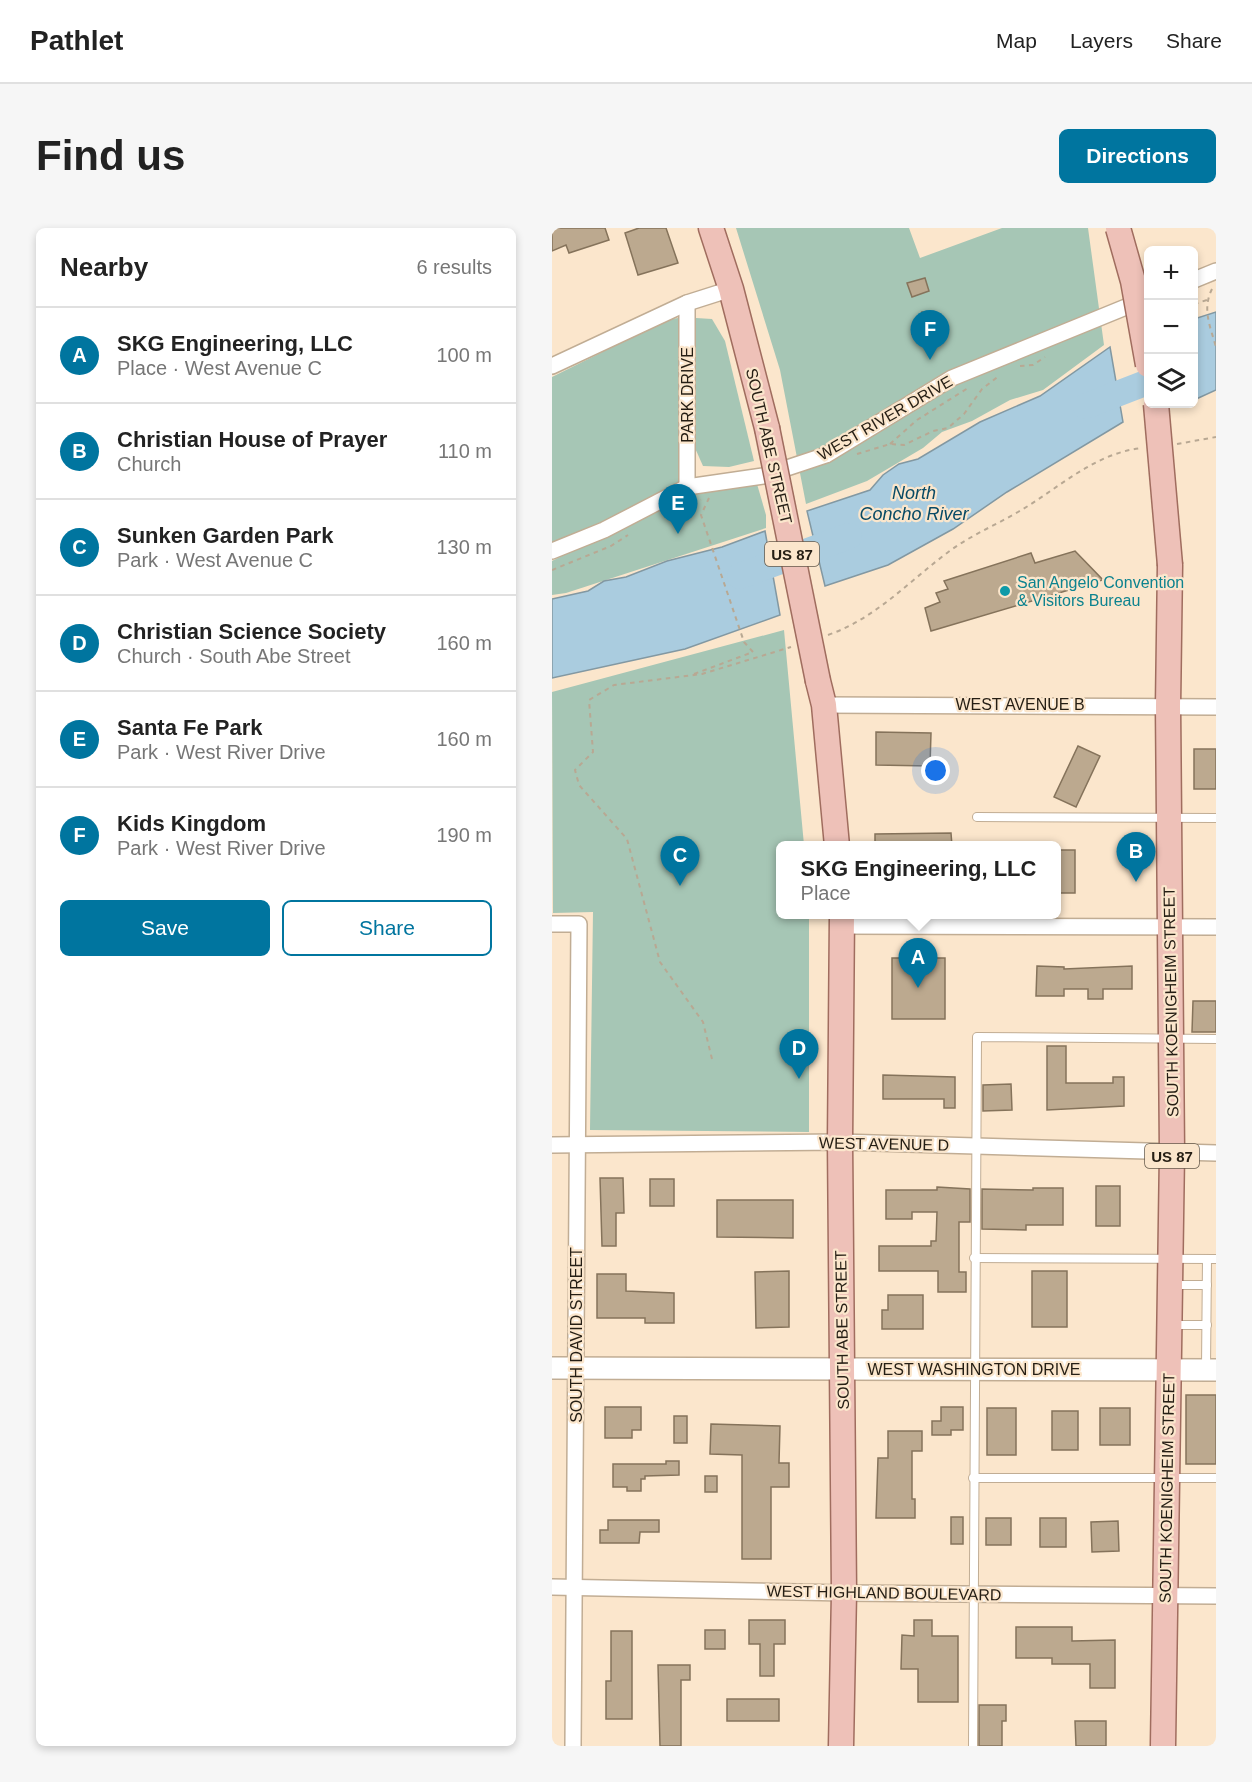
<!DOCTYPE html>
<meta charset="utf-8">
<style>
body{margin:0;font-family:Helvetica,sans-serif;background:#f6f6f6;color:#222}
.controls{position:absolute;right:18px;top:18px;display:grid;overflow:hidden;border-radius:9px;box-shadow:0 3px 9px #0003}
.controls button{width:54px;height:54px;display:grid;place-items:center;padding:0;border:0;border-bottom:2px solid #e0e0e0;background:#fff;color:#222;font:30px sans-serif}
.you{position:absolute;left:384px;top:543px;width:21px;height:21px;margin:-15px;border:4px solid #fff;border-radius:50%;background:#1a73e8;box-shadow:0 0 0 9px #1a73e833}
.badge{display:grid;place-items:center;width:39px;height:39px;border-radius:50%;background:#00759f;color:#fff;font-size:20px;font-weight:700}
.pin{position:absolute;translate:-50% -50px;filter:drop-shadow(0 2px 3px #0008)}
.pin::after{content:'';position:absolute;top:32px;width:21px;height:18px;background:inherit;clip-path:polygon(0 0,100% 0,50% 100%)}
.popup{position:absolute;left:224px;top:613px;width:285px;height:78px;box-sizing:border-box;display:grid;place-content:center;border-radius:9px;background:#fff;filter:drop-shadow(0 2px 4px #0005);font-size:20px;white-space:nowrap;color:#767676}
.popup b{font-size:22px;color:#222}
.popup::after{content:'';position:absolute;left:50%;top:100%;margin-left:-12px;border:12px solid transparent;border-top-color:#fff}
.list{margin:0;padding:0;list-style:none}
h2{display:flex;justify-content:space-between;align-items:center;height:78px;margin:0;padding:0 24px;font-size:26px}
h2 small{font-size:20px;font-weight:400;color:#767676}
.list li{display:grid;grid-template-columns:39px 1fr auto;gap:18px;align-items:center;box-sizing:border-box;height:96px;padding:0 24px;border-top:2px solid #e0e0e0}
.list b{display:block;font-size:22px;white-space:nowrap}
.list p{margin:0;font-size:20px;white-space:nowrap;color:#767676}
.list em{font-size:20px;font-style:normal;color:#767676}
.actions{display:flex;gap:12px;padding:18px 24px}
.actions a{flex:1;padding:14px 0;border:2px solid #00759f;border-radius:9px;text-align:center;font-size:21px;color:#00759f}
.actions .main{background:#00759f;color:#fff}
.icon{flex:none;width:33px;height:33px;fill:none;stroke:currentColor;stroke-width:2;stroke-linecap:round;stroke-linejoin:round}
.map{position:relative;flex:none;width:664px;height:1518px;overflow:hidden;border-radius:9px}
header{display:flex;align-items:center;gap:36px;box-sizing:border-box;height:84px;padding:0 30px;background:#fff;border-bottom:2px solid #e0e0e0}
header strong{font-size:28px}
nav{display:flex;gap:33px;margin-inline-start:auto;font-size:21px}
.intro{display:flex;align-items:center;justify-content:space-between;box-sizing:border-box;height:144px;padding:0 36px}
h1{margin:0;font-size:42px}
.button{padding:15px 27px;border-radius:9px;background:#00759f;color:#fff;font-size:21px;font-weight:700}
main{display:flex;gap:36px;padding:0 36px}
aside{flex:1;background:#fff;border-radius:9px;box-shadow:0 3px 9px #0003}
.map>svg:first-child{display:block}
</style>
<header>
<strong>Pathlet</strong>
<nav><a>Map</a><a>Layers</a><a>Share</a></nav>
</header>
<div class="intro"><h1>Find us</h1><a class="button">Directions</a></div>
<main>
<aside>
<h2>Nearby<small>6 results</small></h2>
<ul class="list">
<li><span class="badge">A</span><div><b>SKG Engineering, LLC</b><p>Place · West Avenue C</p></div><em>100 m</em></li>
<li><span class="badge">B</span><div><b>Christian House of Prayer</b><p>Church</p></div><em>110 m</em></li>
<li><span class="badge">C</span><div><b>Sunken Garden Park</b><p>Park · West Avenue C</p></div><em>130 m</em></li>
<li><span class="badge">D</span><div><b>Christian Science Society</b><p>Church · South Abe Street</p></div><em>160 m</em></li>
<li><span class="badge">E</span><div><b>Santa Fe Park</b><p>Park · West River Drive</p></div><em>160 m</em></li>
<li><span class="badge">F</span><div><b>Kids Kingdom</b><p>Park · West River Drive</p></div><em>190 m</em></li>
</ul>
<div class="actions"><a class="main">Save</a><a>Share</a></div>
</aside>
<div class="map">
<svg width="664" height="1518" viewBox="0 0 664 1518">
<rect width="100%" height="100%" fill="#fbe6cc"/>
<g fill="#a6c6b5">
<path d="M184 0H357L368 30 450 0H536L552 117 491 162 458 172 420 193 390 204 371 220 315 253 254 276 228 142Z"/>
<path d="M126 90 128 255 62 289 0 315V149L115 92Z"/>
<path d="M144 90 160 91 173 113 202 233 177 239 151 238 143 220Z"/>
<path d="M205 256 214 287V300L14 365 0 367V333L124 270 147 264Z"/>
<path d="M232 402 252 617 228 618V686L257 687V904L38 902 41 684 1 685 0 464Z"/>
</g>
<g fill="#aaccdf" stroke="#8298a2" stroke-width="1.5">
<path d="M664 84V162L642 172V91Z"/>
<path d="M558 119 571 194 455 264 401 301 336 337 273 358 255 283 318 262 331 247 347 236 366 231 428 194 488 168Z"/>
<path d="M213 303 228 387 133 421 0 450V371L36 363 52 353 74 349 115 333 170 319Z"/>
</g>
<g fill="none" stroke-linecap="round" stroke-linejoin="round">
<g stroke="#aaccdf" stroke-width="26">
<path d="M534 178 596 154"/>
<path d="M188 348 297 308"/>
</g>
</g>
<g fill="#bca98f" stroke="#85735b" stroke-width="1.5">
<path d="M0 0H53L57 12 17 25 14 17 0 23Z"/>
<path d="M87 0H114L126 35 86 47 73 5Z"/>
<path d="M373 50 377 63 360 69 355 55Z"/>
<path d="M370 84 388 91 379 114 360 106Z"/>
<path d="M523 323 551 352 379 403 373 380 388 374 384 365 396 361 392 353 479 325 483 335Z"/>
<path d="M324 504 379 505 378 538 324 537Z"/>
<path d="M526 518 548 528 524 579 502 569Z"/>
<rect x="642" y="521" width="22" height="40"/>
<path d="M399 605 400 618H323V606Z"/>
<rect x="504" y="622" width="19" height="43"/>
<rect x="340" y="730" width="53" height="61"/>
<path d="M485 738 512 739V741L580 738V761H551V771H536V761H512V768H484Z"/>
<path d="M641 773H664V804H640Z"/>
<path d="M495 818H514V855H561V849H572V878L495 882Z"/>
<path d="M331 847 403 849V880H392V871H331Z"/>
<path d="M459 856 460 882 431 883V857Z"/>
<path d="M48 950H71L72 985H64V1018H50Z"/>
<rect x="98" y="951" width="24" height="27"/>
<rect x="544" y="958" width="24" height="40"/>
<path d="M385 959 418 961V994H407V1044H414V1064H386V1043H327V1018H379V1013H384L385 984H360V991H334V962H385Z"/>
<path d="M481 960H511V997H474V1002L430 1001V961L481 962Z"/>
<path d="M165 972H241V1010L165 1009Z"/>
<path d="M237 1043V1099L204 1100 203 1044Z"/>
<rect x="480" y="1043" width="35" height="56"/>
<path d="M45 1046H74V1063L122 1065V1095H93V1090H45Z"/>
<path d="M336 1067H371V1101H330V1082H336Z"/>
<rect x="634" y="1167" width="30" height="69"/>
<path d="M53 1179H89V1202H80V1210H53Z"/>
<path d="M389 1179H411V1202H399V1207H380V1193H389Z"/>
<rect x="435" y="1180" width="29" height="47"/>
<rect x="548" y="1180" width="30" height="37"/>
<rect x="500" y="1183" width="26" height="39"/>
<rect x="122" y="1188" width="13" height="27"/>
<path d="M159 1196 228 1198 227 1235H237V1259H219V1331H190V1227L158 1226Z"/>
<path d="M336 1203H370V1223H360V1271H363V1290H324L326 1230H336Z"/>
<path d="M114 1233H127V1247L93 1248V1251H89V1263H75V1259H61V1236H114Z"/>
<rect x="153" y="1248" width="12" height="16"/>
<rect x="399" y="1289" width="12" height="27"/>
<rect x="434" y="1290" width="25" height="27"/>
<rect x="488" y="1290" width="26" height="29"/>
<path d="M56 1292H107V1304H88L87 1315H48V1302H56Z"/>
<path d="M566 1293 567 1323 540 1324 539 1294Z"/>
<path d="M197 1392H233V1416H222V1448H208V1416H197Z"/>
<path d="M362 1392H380V1408H406V1474H366V1441H349L350 1407 362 1408Z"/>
<path d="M464 1399H520V1413L563 1412V1460H538V1436H500V1430H464Z"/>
<rect x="153" y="1402" width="20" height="19"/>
<path d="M59 1403H80V1491H54V1453H59Z"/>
<path d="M106 1437H138V1452H129V1518H108Z"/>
<rect x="175" y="1471" width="52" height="22"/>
<path d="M427 1477H454V1493H450V1518H427Z"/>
<path d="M523 1493H554V1518H524Z"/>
</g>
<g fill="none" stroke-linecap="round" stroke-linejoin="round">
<defs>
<g id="lane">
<path d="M425 589 664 590"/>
<path d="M422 1030 664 1031"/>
<path d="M620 1057H655"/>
<path d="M620 1097H655"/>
<path d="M654 1140 655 1031"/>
<path d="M421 1250H664"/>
<path d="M421 1518 425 809 664 811"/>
</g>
<g id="street">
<path d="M642 52 664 43"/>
<path d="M135 75V259"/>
<path d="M0 138 135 75 179 61"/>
<path d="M0 323 52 302 135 259 211 248 274 227 400 150 596 70"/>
<path d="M272 477 664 479"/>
<path d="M0 696H27L21 1518"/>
<path d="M290 698 664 699"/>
<path d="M0 917 288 914 664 925"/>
<path d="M0 1359 292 1365 664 1368"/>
</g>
<path id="secondary" d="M0 1140 664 1142"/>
<g id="primary">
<path d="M159 0 179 61 215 200"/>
<path d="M266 453 272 477 285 618"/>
<path d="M289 1518 292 1365 288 914 290 686"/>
<path d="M611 1518 620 925 616 478 618 337"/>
</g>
</defs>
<use href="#lane" stroke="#c1ad94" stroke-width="10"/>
<use href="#street" stroke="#c1ad94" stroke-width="18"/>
<use href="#secondary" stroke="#c1ad94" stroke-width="24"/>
<use href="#primary" stroke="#a06d5f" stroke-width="27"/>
<g stroke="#b8a893" stroke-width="2" stroke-dasharray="4.5 4.5" stroke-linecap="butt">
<path d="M660 61C650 81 658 98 664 119"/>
<path d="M642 76 655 72"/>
<path d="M468 138 481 137 493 129"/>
<path d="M338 216 365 192 416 160"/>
<path d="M625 216 664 209"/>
<path d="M305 226 338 216 352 217 381 203 396 200 412 186 430 161 448 147"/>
<path d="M116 287 149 272"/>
<path d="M0 342 59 318 76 307"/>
<path d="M276 407C324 390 355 355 395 325 417 308 442 298 466 284 506 261 542 225 590 220"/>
<path d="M142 446 201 424 192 414 149 287 157 270"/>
<path d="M160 831 151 794 108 734 75 611 27 557 23 542 41 524 37 472 62 457 150 446 239 419"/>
</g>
<use href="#lane" stroke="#fff" stroke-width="8"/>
<use href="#street" stroke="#fff" stroke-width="15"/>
<use href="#secondary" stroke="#fff" stroke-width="21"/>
<use href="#primary" stroke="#eec1b8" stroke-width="24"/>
<defs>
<g id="primary-bridge">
<path d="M566 0 581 53 596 137"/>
<path d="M604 176 618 337"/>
<path d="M215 200 266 453"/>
</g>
</defs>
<use href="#primary-bridge" stroke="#a06d5f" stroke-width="27" stroke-linecap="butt"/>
<use href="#primary-bridge" stroke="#eec1b8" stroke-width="24"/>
</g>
<circle fill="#0f9aa8" stroke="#fbe6cc" stroke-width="2" cx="453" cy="363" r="6"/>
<g text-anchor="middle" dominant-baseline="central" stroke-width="4.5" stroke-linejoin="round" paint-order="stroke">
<g fill="#fbe6cc" stroke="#655a4b" stroke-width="1.5">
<rect x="213" y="314" width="54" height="24" rx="4.5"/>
<rect x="593" y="916" width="54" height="24" rx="4.5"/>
</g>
<g font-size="15" font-weight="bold" fill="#251e14">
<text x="240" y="326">US 87</text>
<text x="620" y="928">US 87</text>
</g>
<g font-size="16" fill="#251e14" stroke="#fbe6cc">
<text transform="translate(135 167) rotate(-90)">PARK DRIVE</text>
<text transform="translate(333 190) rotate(-30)">WEST RIVER DRIVE</text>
<text transform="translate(217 218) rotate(77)">SOUTH ABE STREET</text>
<text x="468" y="476">WEST AVENUE B</text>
<text transform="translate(619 774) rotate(-91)">SOUTH KOENIGHEIM STREET</text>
<text transform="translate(332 916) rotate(1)">WEST AVENUE D</text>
<text transform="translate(290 1102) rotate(-91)">SOUTH ABE STREET</text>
<text transform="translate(24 1107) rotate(-90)">SOUTH DAVID STREET</text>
<text x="422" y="1141">WEST WASHINGTON DRIVE</text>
<text transform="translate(615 1260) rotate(-89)">SOUTH KOENIGHEIM STREET</text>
<text transform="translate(332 1365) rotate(1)">WEST HIGHLAND BOULEVARD</text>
</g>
<g font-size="16" fill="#0d838f" stroke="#fbe6cc" text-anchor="start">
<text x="465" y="354">San Angelo Convention<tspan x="465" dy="18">&amp; Visitors Bureau</tspan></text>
</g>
<g font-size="18" font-style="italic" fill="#084a65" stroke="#fbe6cc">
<text x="362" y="265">North<tspan x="362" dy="21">Concho River</tspan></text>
</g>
</g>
</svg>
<div class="controls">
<button>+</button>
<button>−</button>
<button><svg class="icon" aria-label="layers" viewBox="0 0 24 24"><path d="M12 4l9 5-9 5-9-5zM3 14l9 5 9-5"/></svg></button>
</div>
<div class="you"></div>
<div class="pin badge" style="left:366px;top:760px">A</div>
<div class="popup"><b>SKG Engineering, LLC</b>Place</div>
<div class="pin badge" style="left:584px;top:654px">B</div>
<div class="pin badge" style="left:128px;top:658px">C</div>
<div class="pin badge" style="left:247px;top:851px">D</div>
<div class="pin badge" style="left:126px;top:306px">E</div>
<div class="pin badge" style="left:378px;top:132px">F</div>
</div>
</main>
